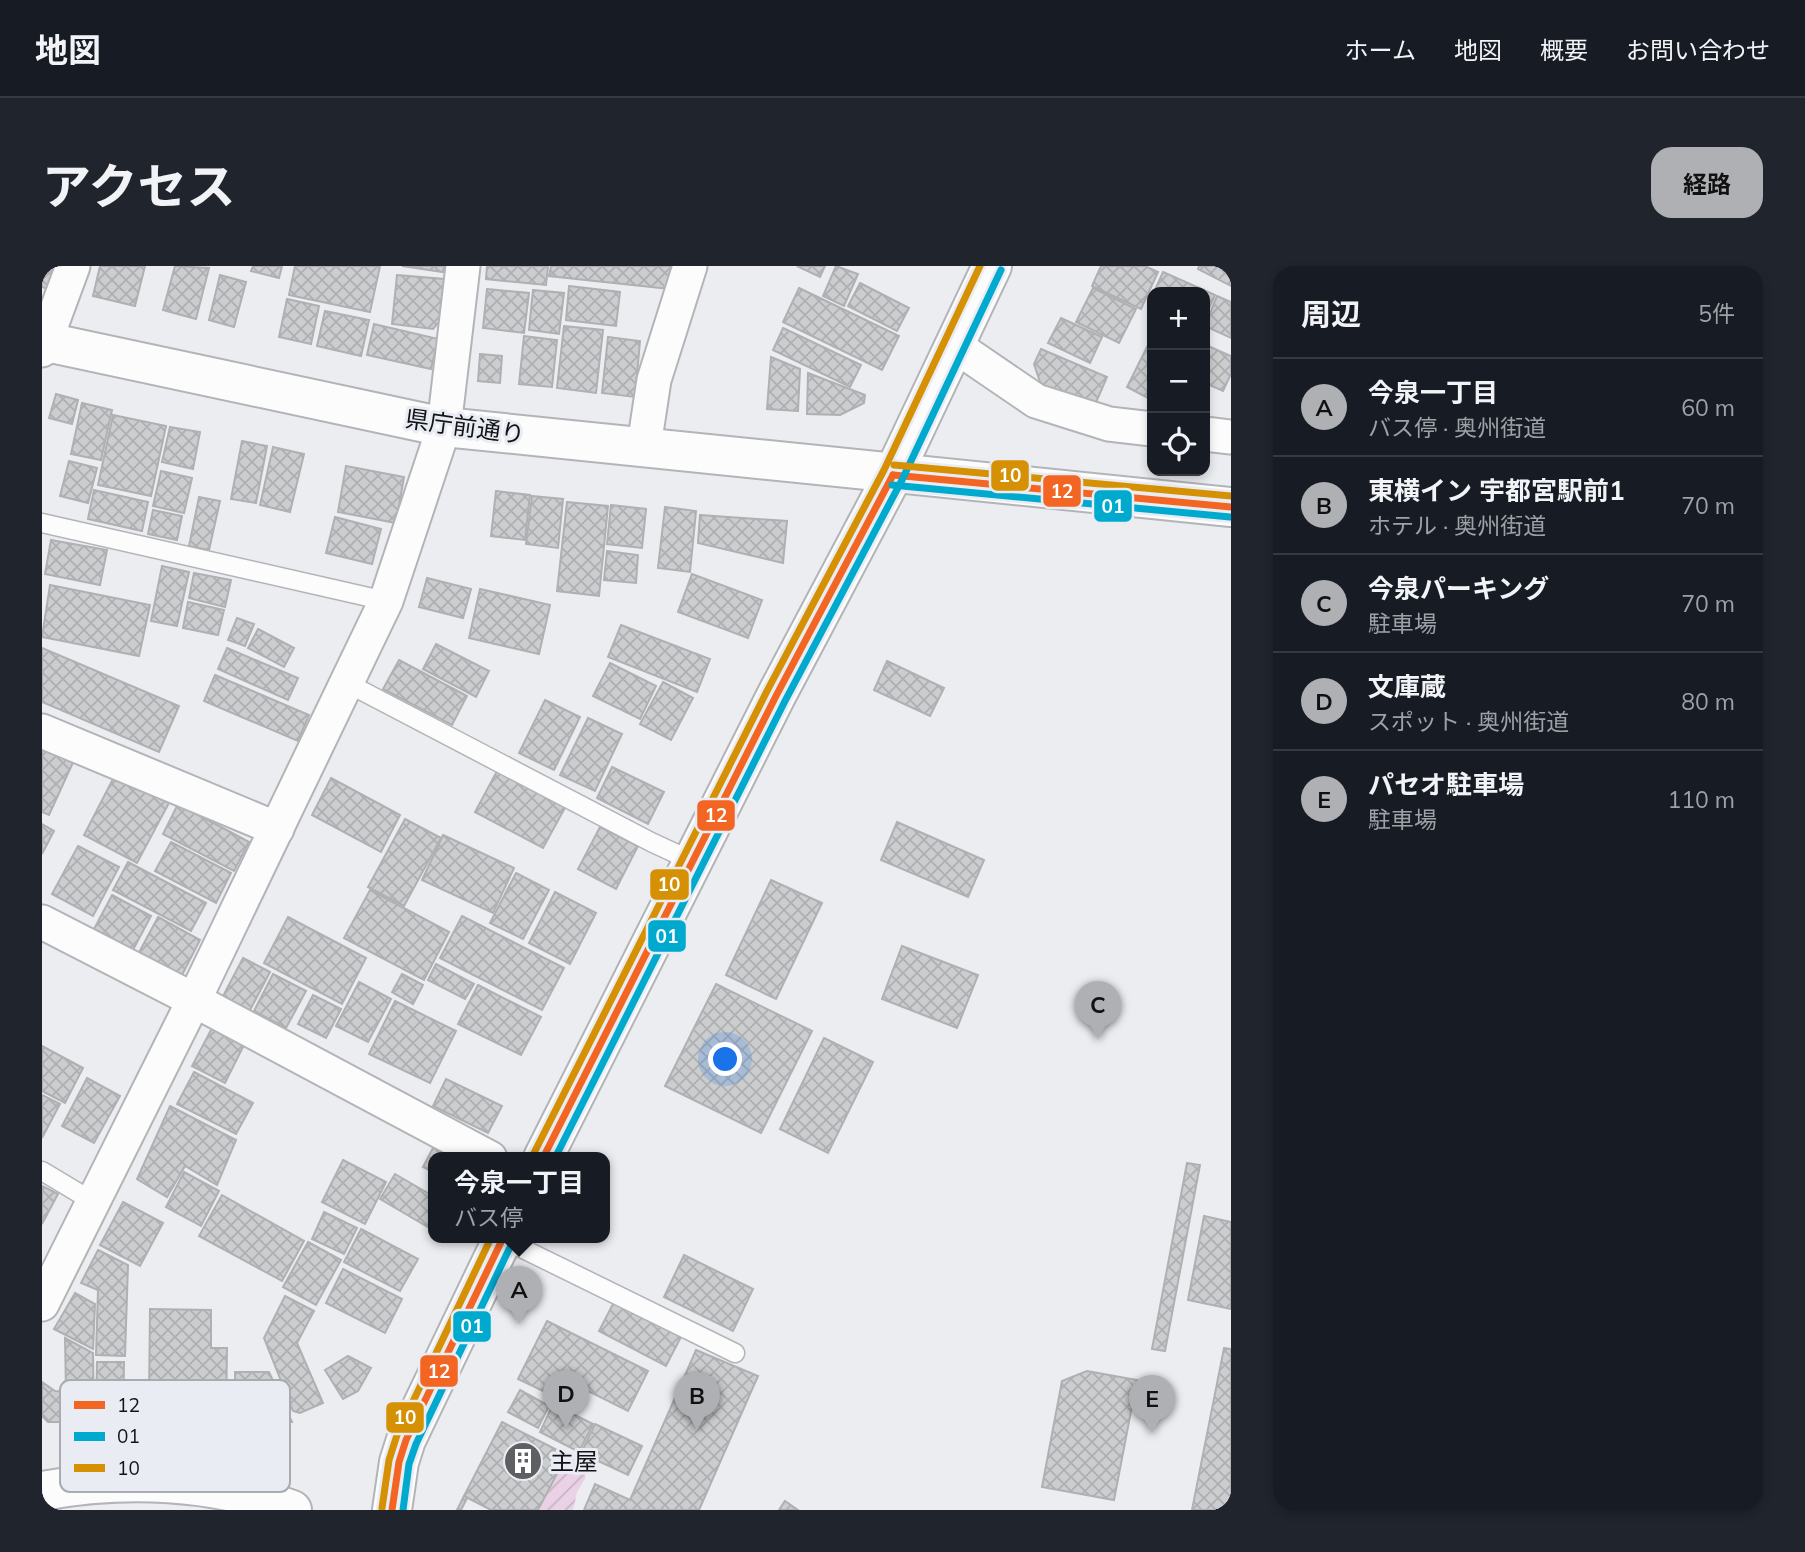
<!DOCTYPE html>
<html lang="ja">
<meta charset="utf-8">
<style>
body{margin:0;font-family:Mulish,"Noto Sans JP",sans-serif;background:#20242c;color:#f1f3f6}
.controls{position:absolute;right:21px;top:21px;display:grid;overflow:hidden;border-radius:14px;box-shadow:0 4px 10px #0003}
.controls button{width:63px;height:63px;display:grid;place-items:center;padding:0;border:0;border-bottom:2px solid #363941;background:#171b24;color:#f1f3f6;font:35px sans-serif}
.you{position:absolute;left:684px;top:794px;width:24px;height:24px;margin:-18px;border:5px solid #fff;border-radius:50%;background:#1a73e8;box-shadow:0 0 0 10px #1a73e833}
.badge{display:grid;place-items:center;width:46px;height:46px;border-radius:50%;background:#afb0b4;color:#111;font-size:23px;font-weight:700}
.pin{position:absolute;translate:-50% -58px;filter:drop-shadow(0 2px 4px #0008)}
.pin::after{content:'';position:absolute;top:37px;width:24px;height:21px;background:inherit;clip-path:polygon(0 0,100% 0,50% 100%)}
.popup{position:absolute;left:386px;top:886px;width:182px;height:91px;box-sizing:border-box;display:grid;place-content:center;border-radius:14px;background:#171b24;filter:drop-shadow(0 2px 5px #0005);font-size:23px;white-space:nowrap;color:#9ea1a6}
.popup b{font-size:26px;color:#f1f3f6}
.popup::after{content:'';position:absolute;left:50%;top:100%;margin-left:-14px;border:14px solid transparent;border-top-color:#171b24}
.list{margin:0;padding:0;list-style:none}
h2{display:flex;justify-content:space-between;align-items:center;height:91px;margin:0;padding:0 28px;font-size:30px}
h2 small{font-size:23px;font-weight:400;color:#9ea1a6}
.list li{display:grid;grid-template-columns:46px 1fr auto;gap:21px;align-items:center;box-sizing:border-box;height:98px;padding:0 28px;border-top:2px solid #363941}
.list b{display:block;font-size:26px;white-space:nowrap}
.list p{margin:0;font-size:23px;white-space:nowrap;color:#9ea1a6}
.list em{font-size:23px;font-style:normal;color:#9ea1a6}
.icon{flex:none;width:38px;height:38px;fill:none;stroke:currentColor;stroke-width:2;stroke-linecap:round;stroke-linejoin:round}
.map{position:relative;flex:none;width:1189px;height:1244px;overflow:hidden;border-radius:21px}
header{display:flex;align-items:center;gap:42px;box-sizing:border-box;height:98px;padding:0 35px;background:#171b24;border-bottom:2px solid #363941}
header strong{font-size:33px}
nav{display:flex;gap:38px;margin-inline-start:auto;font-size:24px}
.intro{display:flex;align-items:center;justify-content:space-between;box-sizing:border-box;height:168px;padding:0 42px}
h1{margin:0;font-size:49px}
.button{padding:18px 32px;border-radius:21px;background:#afb0b4;color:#111;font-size:24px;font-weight:700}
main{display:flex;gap:42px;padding:0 42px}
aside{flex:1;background:#171b24;border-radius:21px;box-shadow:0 4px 10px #0003}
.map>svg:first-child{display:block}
</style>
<header>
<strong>地図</strong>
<nav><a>ホーム</a><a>地図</a><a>概要</a><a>お問い合わせ</a></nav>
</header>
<div class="intro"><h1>アクセス</h1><a class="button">経路</a></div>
<main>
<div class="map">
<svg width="1189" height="1244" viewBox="0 0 1189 1244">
<defs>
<pattern id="garden-furrows" width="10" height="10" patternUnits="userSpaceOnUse" patternTransform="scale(1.75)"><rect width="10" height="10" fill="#ead1e5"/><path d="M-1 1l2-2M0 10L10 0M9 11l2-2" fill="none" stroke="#c8b3c4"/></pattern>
<pattern id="building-cross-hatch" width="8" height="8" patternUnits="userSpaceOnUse" patternTransform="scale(1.75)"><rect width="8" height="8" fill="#cbcdcf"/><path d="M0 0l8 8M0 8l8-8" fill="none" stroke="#adafb1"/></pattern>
</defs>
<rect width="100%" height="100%" fill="#ebedf1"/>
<path fill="url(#garden-furrows)" d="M530 1190 540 1202 544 1211 535 1226 531 1244H497L525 1191Z"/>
<g fill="url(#building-cross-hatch)" stroke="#aeb0b3" stroke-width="2">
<path d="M0 0H19L11 25 0 21Z"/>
<path d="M58 0H103L93 40 51 30Z"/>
<path d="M133 0 167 2 154 53 121 44Z"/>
<path d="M211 0H240L237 12 209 5Z"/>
<path d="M253 0H338L328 46 247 29Z"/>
<path d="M360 0H402L401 6Z"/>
<path d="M445 0H506L504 19 444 13Z"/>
<path d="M509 0H630L627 23 507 10Z"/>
<path d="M755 0H783L778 11Z"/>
<path d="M794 0 816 8 802 40 781 30Z"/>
<path d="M1059 0H1103L1116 6 1099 43 1050 20Z"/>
<path d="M1157 0H1189V20L1156 3Z"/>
<path d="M1121 6 1173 29 1163 51V26H1112Z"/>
<path d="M178 9 204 16 192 61 167 54Z"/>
<path d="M355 9 402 13 397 56 391 63 350 58Z"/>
<path d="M818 17 867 42 855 65 806 40Z"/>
<path d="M527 20 578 26 574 60 524 54Z"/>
<path d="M757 22 857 70 840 104 741 56Z"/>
<path d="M1051 22 1094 43 1077 77 1034 56Z"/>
<path d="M445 23 487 27 482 67 441 62Z"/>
<path d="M491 24 522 27 517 68 487 64Z"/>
<path d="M1175 30 1189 36V72L1163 60Z"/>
<path d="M245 33 277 40 269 78 237 71Z"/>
<path d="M283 45 327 54 319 90 275 80Z"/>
<path d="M1019 52 1060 71 1048 97 1006 77Z"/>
<path d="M332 58 396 73 389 103 325 89Z"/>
<path d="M522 60 561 64 554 127 515 122Z"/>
<path d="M741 62 819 99 808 121 731 84Z"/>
<path d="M482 70 515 74 510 121 477 118Z"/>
<path d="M566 71 598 75 593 131 560 127Z"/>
<path d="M1110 71V134L1085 121Z"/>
<path d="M1166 80 1189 90V108L1181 125 1163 117V87Z"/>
<path d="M999 83 1065 111 1052 141 999 119 992 98Z"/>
<path d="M438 88 460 90 458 117 436 115Z"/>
<path d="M729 91 758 103 756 145 725 143Z"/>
<path d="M766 107 823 129 822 137 798 149 765 148Z"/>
<path d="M14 128 36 134 30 158 7 152Z"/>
<path d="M40 137 70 144 59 194 29 188Z"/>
<path d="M71 149 124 160 109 230 56 219Z"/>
<path d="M128 161 158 166 151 203 120 196Z"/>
<path d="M200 175 225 180 214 237 189 233Z"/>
<path d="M231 181 262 188 248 246 218 239Z"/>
<path d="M27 195 55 202 46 237 18 230Z"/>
<path d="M304 200 362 211 354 257 296 246Z"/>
<path d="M119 205 150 212 142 247 111 240Z"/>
<path d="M52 224 106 236 100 265 46 253Z"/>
<path d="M454 225 488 229 483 274 449 270Z"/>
<path d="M490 230 521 233 516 282 484 278Z"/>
<path d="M157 231 178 235 167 284 147 280Z"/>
<path d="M525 236 566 240 557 330 515 325Z"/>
<path d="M569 239 604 243 600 282 565 278Z"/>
<path d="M623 241 654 245 648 306 616 302Z"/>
<path d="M111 244 140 250 135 274 106 268Z"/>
<path d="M658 249 745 255 741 297 656 277Z"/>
<path d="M293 251 339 263 330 298 284 287Z"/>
<path d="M9 274 65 284 58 319 3 308Z"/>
<path d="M565 285 596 289 594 317 562 314Z"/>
<path d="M120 300 147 306 135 360 109 355Z"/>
<path d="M152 307 189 314 183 341 147 332Z"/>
<path d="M650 308 720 334 706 372 636 346Z"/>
<path d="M385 312 429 323 421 352 377 341Z"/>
<path d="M8 319 108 339 97 390 0 371Z"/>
<path d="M438 323 508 339 497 388 427 372Z"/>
<path d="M146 336 182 344 176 369 141 362Z"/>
<path d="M195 352 212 358 203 380 186 374Z"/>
<path d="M579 359 668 393 655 426 566 391Z"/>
<path d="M216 363 252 382 242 401 206 382Z"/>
<path d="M394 378 447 405 434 431 381 403Z"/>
<path d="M0 382 137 440 117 486 0 436Z"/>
<path d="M185 382 256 412 246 434 176 403Z"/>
<path d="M357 394 425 430 410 459 341 423Z"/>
<path d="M845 395 902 422 888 450 832 424Z"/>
<path d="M568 397 614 420 598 453 551 430Z"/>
<path d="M173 409 267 449 256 475 162 435Z"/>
<path d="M621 416 651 432 629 474 598 458Z"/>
<path d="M503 434 538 451 512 504 477 487Z"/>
<path d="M546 452 580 468 553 525 518 509Z"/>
<path d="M0 474 34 490 7 549 0 546Z"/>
<path d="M570 501 622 526 606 558 555 532Z"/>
<path d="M455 505 524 540 501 582 433 546Z"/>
<path d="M74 507 128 535 95 597 42 569Z"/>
<path d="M289 512 358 549 339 586 270 549Z"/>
<path d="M136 538 207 576 192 605 121 568Z"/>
<path d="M363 553 399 572 362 640 326 621Z"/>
<path d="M855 556 942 594 926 631 839 594Z"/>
<path d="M0 558 12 565 0 588Z"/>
<path d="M558 561 596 580 574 623 536 603Z"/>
<path d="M401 569 472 602 451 647 380 614Z"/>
<path d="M129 576 189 607 174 637 113 605Z"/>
<path d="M36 580 77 601 51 650 10 628Z"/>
<path d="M86 596 164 637 149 665 71 624Z"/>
<path d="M474 607 507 624 481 673 448 657Z"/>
<path d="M729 614 780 637 734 733 684 709Z"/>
<path d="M328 624 407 666 382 714 302 672Z"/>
<path d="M513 626 554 647 528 698 487 677Z"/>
<path d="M70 629 109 650 91 684 52 663Z"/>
<path d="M420 650 522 702 500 744 398 692Z"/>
<path d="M116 651 158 674 138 713 95 690Z"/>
<path d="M246 651 324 692 300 738 222 697Z"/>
<path d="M860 680 936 709 915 762 840 733Z"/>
<path d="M201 692 228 706 207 746 180 732Z"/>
<path d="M394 698 432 718 423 733 386 714Z"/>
<path d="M231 708 264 725 244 762 212 745Z"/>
<path d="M360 708 381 719 371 738 350 726Z"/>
<path d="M317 716 349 733 326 776 294 760Z"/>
<path d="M674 718 770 765 719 867 623 820Z"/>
<path d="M436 719 499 751 479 789 416 758Z"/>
<path d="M271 729 299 743 284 772 256 758Z"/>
<path d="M353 735 414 765 388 817 327 788Z"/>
<path d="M170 762 202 779 183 817 150 800Z"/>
<path d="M782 772 831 796 786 887 738 863Z"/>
<path d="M0 780 41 802 23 837 0 825Z"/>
<path d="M152 806 211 837 194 868 135 838Z"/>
<path d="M45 812 78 830 52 877 20 860Z"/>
<path d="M404 813 460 840 446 867 391 840Z"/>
<path d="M0 829 18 838 0 872Z"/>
<path d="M128 840 194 874 175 919 143 900 125 931 95 913Z"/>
<path d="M393 878 419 892H391V906L381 901Z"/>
<path d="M301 894 344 916 323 958 280 936Z"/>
<path d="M1145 897 1158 899 1123 1085 1110 1083Z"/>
<path d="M142 906 177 925 159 960 124 941Z"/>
<path d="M353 908 391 930V964L338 933Z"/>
<path d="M0 920 16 928 0 958Z"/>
<path d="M180 929 262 975 240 1015 157 970Z"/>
<path d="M81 936 121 957 98 1000 58 979Z"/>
<path d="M282 946 315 962 302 988 270 973Z"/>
<path d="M1162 950 1189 956V1043L1146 1034Z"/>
<path d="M319 963 376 993 358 1025 302 996Z"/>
<path d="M266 976 299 994 274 1039 241 1021Z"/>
<path d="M56 984 86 999 83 1090 54 1089 56 1024 39 1017Z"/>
<path d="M642 989 711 1023 691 1065 622 1031Z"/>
<path d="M301 1003 360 1033 343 1067 284 1037Z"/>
<path d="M33 1027 53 1038 51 1083 12 1063Z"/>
<path d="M243 1030 272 1045 255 1077 281 1137 258 1147 251 1145 222 1072Z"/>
<path d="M573 1034 640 1069 624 1100 557 1065Z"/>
<path d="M108 1043 169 1044V1082H185L184 1146 131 1145 132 1134 107 1133Z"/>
<path d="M505 1055 606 1105 586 1145 512 1108 503 1126 476 1113Z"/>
<path d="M23 1072 51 1087 52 1156H6L0 1150V1116L13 1125 24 1126Z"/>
<path d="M1182 1082 1189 1083V1244H1150Z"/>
<path d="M654 1084 716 1110 657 1244H542L553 1218 588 1234Z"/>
<path d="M306 1090 329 1102 316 1125 301 1133 283 1104Z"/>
<path d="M55 1096H82L81 1155H54Z"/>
<path d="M1045 1105 1095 1114 1072 1234 1000 1221 1020 1115Z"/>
<path d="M193 1106H227L250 1156 194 1153Z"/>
<path d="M478 1124 507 1140 496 1162 466 1146Z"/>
<path d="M511 1138 551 1158 537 1186 498 1166Z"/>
<path d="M460 1156 525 1189 496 1244H449L422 1230Z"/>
<path d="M553 1158 600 1180 586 1209 539 1187Z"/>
<path d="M422 1230 425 1232 419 1244H415Z"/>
<path d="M743 1235 756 1244H737Z"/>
</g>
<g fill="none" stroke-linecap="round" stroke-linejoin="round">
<defs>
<g id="service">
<path d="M0 257 344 335"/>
<path d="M305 417 609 576 650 595"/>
<path d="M0 905 50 935"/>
<path d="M461 973 693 1087"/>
</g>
<g id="minor">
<path d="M912 79 994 135 1067 158 1110 163"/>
<path d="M0 84 31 0"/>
<path d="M1163 168 1189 171"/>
<path d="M602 180 612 114 648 0"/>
<path d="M0 465 235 563"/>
<path d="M0 656 152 734 448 892"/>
<path d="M0 1038 152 734 344 335 402 161 421 0"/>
</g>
<path id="tertiary" d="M0 1225C82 1210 173 1213 250 1244"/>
<g id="secondary">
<path d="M501 892 734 430 851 209 950 0"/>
<path d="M350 1244 357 1196 364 1174 461 972"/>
</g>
<path id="primary" d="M0 75 402 161 1189 241"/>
</defs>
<use href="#service" stroke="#b2b4b7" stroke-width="21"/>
<use href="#minor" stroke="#b2b4b7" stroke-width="37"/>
<use href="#tertiary" stroke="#b2b4b7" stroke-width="42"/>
<use href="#secondary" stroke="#b2b4b7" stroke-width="42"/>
<use href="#primary" stroke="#b2b4b7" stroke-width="42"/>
<use href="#service" stroke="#fcfcfd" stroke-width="18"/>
<use href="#minor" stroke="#fcfcfd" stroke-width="33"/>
<use href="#tertiary" stroke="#fcfcfd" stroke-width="38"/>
<use href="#secondary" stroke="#fcfcfd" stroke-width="38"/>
<use href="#primary" stroke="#fcfcfd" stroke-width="38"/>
<defs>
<g id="bus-1">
<path d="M851 209 1189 241"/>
<path d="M501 892 734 430 851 209"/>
<path d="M350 1244 357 1196 364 1174 461 972"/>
</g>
<g id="bus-2">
<path d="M850 219 1188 251"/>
<path d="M513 892 743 435 860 214 959 4"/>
<path d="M361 1244 367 1198 374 1178 470 977"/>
</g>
<g id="bus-3">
<path d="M852 199 1189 230"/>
<path d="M492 887 725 425 842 204 938 0"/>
<path d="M340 1242 347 1194 355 1169 449 972"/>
</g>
</defs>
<use href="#bus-1" stroke="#e9ecf3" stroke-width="12"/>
<use href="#bus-2" stroke="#e9ecf3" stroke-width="12"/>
<use href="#bus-3" stroke="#e9ecf3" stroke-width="12"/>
<use href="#bus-1" stroke="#f26522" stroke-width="7"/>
<use href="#bus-2" stroke="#00a9ce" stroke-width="7"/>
<use href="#bus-3" stroke="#d59003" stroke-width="7"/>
</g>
<defs>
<symbol id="building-disc" viewBox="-11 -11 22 22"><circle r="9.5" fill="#5e5f63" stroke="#e9ecf3"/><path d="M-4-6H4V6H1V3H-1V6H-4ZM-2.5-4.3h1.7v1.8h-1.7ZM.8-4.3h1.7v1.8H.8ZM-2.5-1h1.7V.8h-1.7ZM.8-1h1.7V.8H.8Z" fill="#fff"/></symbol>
</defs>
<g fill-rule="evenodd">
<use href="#building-disc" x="459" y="1173" width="44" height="44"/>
</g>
<g text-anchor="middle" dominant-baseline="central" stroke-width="6" stroke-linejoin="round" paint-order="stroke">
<g font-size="24" fill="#121316" stroke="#e9ecf3">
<text transform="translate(423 160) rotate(8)">県庁前通り</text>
</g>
<g font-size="24" fill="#121316" stroke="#e9ecf3" text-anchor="start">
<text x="508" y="1195">主屋</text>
</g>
</g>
<rect x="18" y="1114" width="230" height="112" rx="10" fill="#e9ecf3" stroke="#a8abb1" stroke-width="2"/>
<rect x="32" y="1135" width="31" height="8" fill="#f26522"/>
<rect x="32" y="1166" width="31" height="9" fill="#00a9ce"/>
<rect x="32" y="1198" width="31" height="8" fill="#d59003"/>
<g font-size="19" fill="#121316">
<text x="75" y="1146">12</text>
<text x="75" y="1177">01</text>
<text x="75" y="1209">10</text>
</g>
<g stroke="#e9ecf3" stroke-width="2.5">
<rect x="948" y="193" width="40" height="33" rx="7" fill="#d59003"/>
<rect x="1000" y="208" width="40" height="34" rx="7" fill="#f26522"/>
<rect x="1051" y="223" width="40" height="34" rx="7" fill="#00a9ce"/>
<rect x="654" y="533" width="40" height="33" rx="7" fill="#f26522"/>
<rect x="607" y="602" width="41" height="33" rx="7" fill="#d59003"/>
<rect x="605" y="653" width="40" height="34" rx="7" fill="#00a9ce"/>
<rect x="410" y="1044" width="40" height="33" rx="7" fill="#00a9ce"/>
<rect x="377" y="1088" width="40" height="34" rx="7" fill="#f26522"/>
<rect x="343" y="1135" width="40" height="33" rx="7" fill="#d59003"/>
</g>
<g font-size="19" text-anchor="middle" font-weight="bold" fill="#fff">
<text x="968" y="216">10</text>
<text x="1020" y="232">12</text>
<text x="1071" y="247">01</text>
<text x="674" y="556">12</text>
<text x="627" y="625">10</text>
<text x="625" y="677">01</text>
<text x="430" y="1067">01</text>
<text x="397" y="1112">12</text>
<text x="363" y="1158">10</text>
</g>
</svg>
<div class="controls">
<button>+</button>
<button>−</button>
<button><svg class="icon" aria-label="locate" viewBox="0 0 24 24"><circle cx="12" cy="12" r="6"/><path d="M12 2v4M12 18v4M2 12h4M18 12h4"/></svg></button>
</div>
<div class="you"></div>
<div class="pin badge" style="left:477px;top:1058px">A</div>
<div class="popup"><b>今泉一丁目</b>バス停</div>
<div class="pin badge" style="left:655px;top:1164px">B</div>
<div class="pin badge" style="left:1056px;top:773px">C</div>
<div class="pin badge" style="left:524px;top:1162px">D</div>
<div class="pin badge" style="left:1110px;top:1167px">E</div>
</div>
<aside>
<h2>周辺<small>5件</small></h2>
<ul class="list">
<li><span class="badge">A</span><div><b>今泉一丁目</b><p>バス停 · 奥州街道</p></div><em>60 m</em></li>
<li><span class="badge">B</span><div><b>東横イン 宇都宮駅前1</b><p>ホテル · 奥州街道</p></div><em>70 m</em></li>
<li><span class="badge">C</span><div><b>今泉パーキング</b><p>駐車場</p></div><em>70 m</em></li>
<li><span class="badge">D</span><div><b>文庫蔵</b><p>スポット · 奥州街道</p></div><em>80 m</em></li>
<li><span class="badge">E</span><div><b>パセオ駐車場</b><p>駐車場</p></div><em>110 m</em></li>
</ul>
</aside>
</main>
